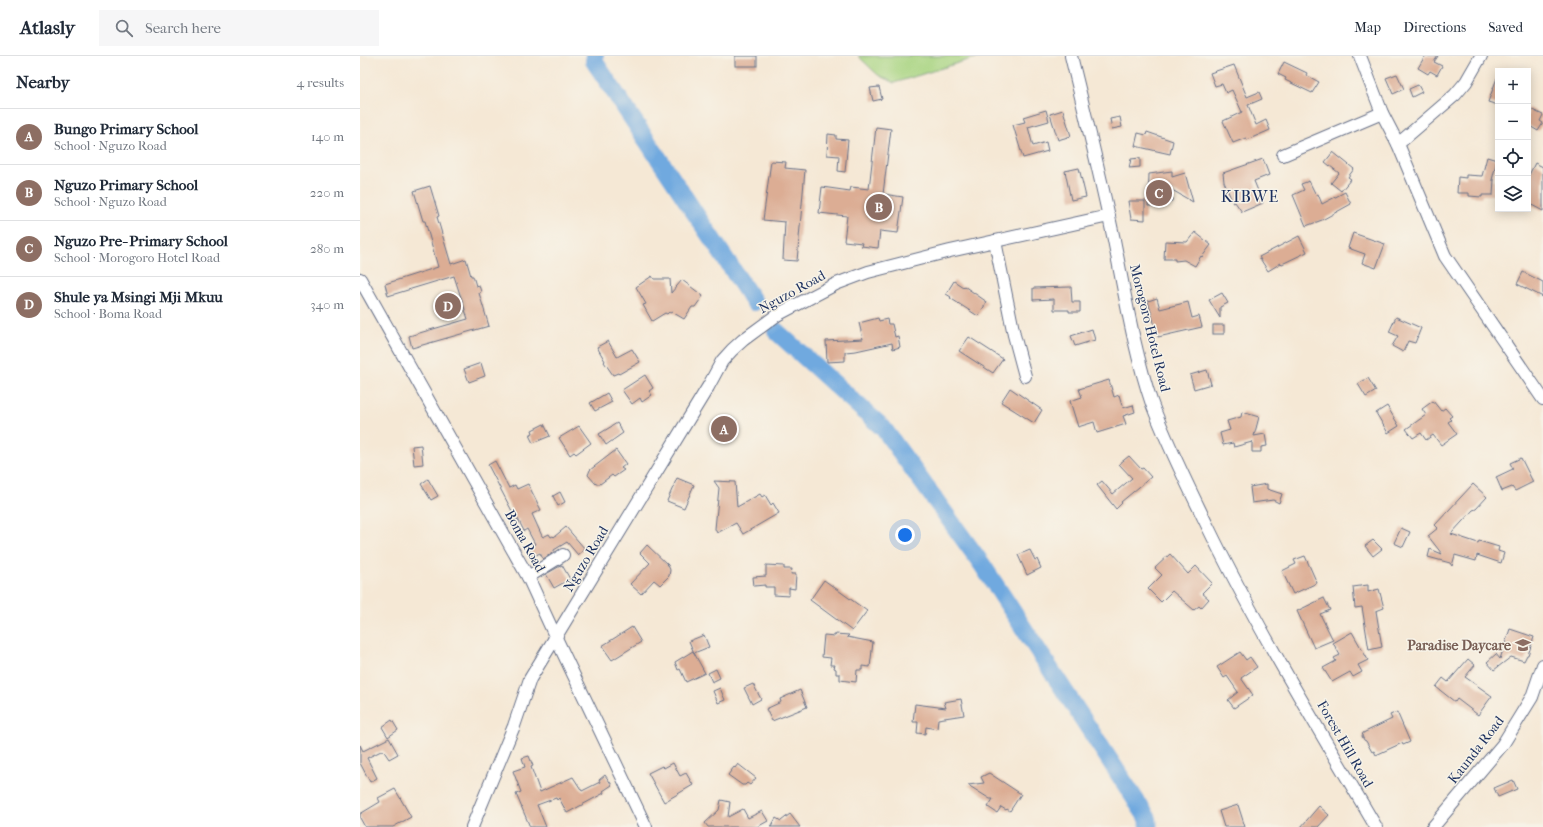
<!DOCTYPE html>
<meta charset="utf-8">
<style>
body{margin:0;font-family:"IM FELL French Canon",serif;background:#f6f6f7;color:#1f2937}
.controls{position:absolute;right:12px;top:12px;display:grid;overflow:hidden;border-radius:0px;box-shadow:0 2px 10px #0003}
.controls button{width:36px;height:36px;display:grid;place-items:center;padding:0;border:0;border-bottom:1px solid #e0e1e3;background:#fff;color:#1f2937;font:20px sans-serif}
.you{position:absolute;left:545px;top:479px;width:14px;height:14px;margin:-10px;border:3px solid #fff;border-radius:50%;background:#1a73e8;box-shadow:0 0 0 6px #1a73e833}
.badge{display:grid;place-items:center;width:26px;height:26px;border-radius:50%;background:#1a73e8;color:#fff;font-size:13px;font-weight:700}
.pin{position:absolute;translate:-50% -50%;border:2px solid #fff;box-shadow:0 1px 4px #0006}
.list{margin:0;padding:0;list-style:none}
h2{display:flex;justify-content:space-between;align-items:center;height:52px;margin:0;padding:0 16px;font-size:17px}
h2 small{font-size:13px;font-weight:400;color:#747a83}
.list li{display:grid;grid-template-columns:26px 1fr auto;gap:12px;align-items:center;box-sizing:border-box;height:56px;padding:0 16px;border-top:1px solid #e0e1e3}
.list b{display:block;font-size:15px;white-space:nowrap}
.list p{margin:0;font-size:13px;white-space:nowrap;color:#747a83}
.list em{font-size:13px;font-style:normal;color:#747a83}
.icon{flex:none;width:22px;height:22px;fill:none;stroke:currentColor;stroke-width:2;stroke-linecap:round;stroke-linejoin:round}
.map{position:relative;flex:none;width:1183px;height:771px;overflow:hidden}
header{display:flex;align-items:center;gap:24px;box-sizing:border-box;height:56px;padding:0 20px;background:#fff;border-bottom:1px solid #e0e1e3}
header strong{font-size:19px}
nav{display:flex;gap:22px;margin-inline-start:auto;font-size:14px}
.search{width:280px;height:36px;background:#f6f6f7;display:flex;align-items:center;gap:10px;box-sizing:border-box;padding:0 14px;border-radius:0px;color:#747a83;font-size:15px}
main{display:flex}
aside{flex:1;background:#fff}
.map>svg:first-child{display:block}
</style>
<header>
<strong>Atlasly</strong>
<div class="search"><svg class="icon" aria-label="search" viewBox="0 0 24 24"><circle cx="10" cy="10" r="6"/><path d="M15 15l6 6"/></svg>Search here</div>
<nav><a>Map</a><a>Directions</a><a>Saved</a></nav>
</header>
<main>
<aside>
<h2>Nearby<small>4 results</small></h2>
<ul class="list">
<li><span class="badge" style="background:#8d6e63">A</span><div><b>Bungo Primary School</b><p>School · Nguzo Road</p></div><em>140 m</em></li>
<li><span class="badge" style="background:#8d6e63">B</span><div><b>Nguzo Primary School</b><p>School · Nguzo Road</p></div><em>220 m</em></li>
<li><span class="badge" style="background:#8d6e63">C</span><div><b>Nguzo Pre- Primary School</b><p>School · Morogoro Hotel Road</p></div><em>280 m</em></li>
<li><span class="badge" style="background:#8d6e63">D</span><div><b>Shule ya Msingi Mji Mkuu</b><p>School · Boma Road</p></div><em>340 m</em></li>
</ul>
</aside>
<div class="map">
<svg width="1183" height="771" viewBox="0 0 1183 771">
<rect width="100%" height="100%" fill="#f7f3e8"/>
<filter id="ink" filterUnits="userSpaceOnUse"><feTurbulence type="fractalNoise" baseFrequency=".025" numOctaves="2"/><feDisplacementMap in="SourceGraphic" scale="8" xChannelSelector="R" yChannelSelector="G"/><feConvolveMatrix kernelMatrix="1 2 1 2 8 2 1 2 1" color-interpolation-filters="sRGB"/></filter>
<filter id="wash" filterUnits="userSpaceOnUse"><feTurbulence type="fractalNoise" baseFrequency=".012" numOctaves="4" result="noise"/><feDisplacementMap in="SourceGraphic" scale="16" xChannelSelector="R" yChannelSelector="G"/><feGaussianBlur stdDeviation="0.9" result="paint"/><feColorMatrix in="noise" values="0 0 0 0 0 0 0 0 0 0 0 0 0 0 0 0 0 1.4 0 .05"/><feComposite in="paint" operator="in"/></filter>
<g filter="url(#wash)">
<rect width="100%" height="100%" fill="#f5e8d5"/>
<path fill="#a8d481" stroke="#628270" d="M498 0H633L611 3 534 27 518 19Z"/>
<g fill="none" stroke-linecap="round" stroke-linejoin="round">
<g stroke="#6fa9df" stroke-width="18">
<path d="M235 0 234 5 394 246"/>
<path d="M416 275 523 372 621 507 788 763 789 771"/>
</g>
</g>
<g id="blocks">
<g fill="#dcad94">
<rect x="375" y="0" width="22" height="10"/>
<path d="M1065 0H1078L1074 6 1082 10 1077 19 1070 15 1068 18 1058 12Z"/>
<path d="M924 6 947 17 946 19 959 26 952 37 925 24 926 22 918 18Z"/>
<path d="M874 9 887 41 899 36 902 43 888 49 896 69 906 64 910 74 887 84 886 82 873 87 863 65 882 56 872 34 866 37 862 28 855 30 850 17Z"/>
<path d="M1037 18 1044 33 1033 38 1026 22Z"/>
<path d="M1137 22H1138V49L1128 46Z"/>
<path d="M1058 29 1062 36 1052 41 1049 33Z"/>
<path d="M519 31 522 43 513 45 510 32Z"/>
<path d="M1168 52 1183 59 1180 65 1183 67 1178 75 1168 69Z"/>
<path d="M686 54 689 65 668 71 673 90 686 86 688 95 663 102 653 69 665 66 663 61Z"/>
<path d="M703 54 711 80 698 84 690 58Z"/>
<path d="M760 61 762 71 752 73 750 63Z"/>
<path d="M516 71 531 73 523 138 543 141 538 177 520 175 518 192 501 190 502 187 484 185 487 160 459 157 462 131 490 135 491 131 509 133Z"/>
<path d="M787 76 813 85 810 98 775 90 778 77 786 79Z"/>
<path d="M468 78 476 79V83L488 84 485 116 478 115 479 100 467 99Z"/>
<path d="M973 96 994 113 988 121 991 123 981 135 971 127 979 117 965 106Z"/>
<path d="M1127 101 1137 104 1132 124H1134L1133 139H1122V141L1109 140V137H1097L1098 121 1106 122V119L1122 120Z"/>
<path d="M780 102V111L769 112 771 103Z"/>
<path d="M903 103 909 119 894 125 903 147 882 156 875 146 873 147 864 126 863 117Z"/>
<path d="M411 105 426 106 425 112 445 114 437 205 423 204 425 166 403 164Z"/>
<path d="M1175 107 1183 111V155L1168 147V121Z"/>
<path d="M719 112 726 141 711 144 705 115Z"/>
<path d="M812 115V121L825 117 833 146 812 134V145H798V150H788L789 118Z"/>
<path d="M949 125 956 139 958 138 962 148 985 136 991 148 962 164 946 170 933 139 944 134 941 128Z"/>
<path d="M70 130 79 160 77 161 91 208 106 203 111 220H113L116 230 119 229 121 236 119 237 129 270 52 292 49 280 108 263 94 220 28 240 25 228 78 211 65 165H63L54 135Z"/>
<path d="M768 145H785V164L771 163Z"/>
<path d="M835 176 851 189 842 201 841 200 835 210 824 204 815 205V203H804L805 185 827 186Z"/>
<path d="M993 177 1025 188 1016 212 1002 207 1005 198 988 192Z"/>
<path d="M939 180 947 196 922 208 921 207 908 215 899 201Z"/>
<path d="M1163 216 1183 226V241L1157 228Z"/>
<path d="M292 220 294 223H310L311 237 322 224 343 240 335 251H332L324 263 312 256 311 257 309 256 307 258 305 257 292 265 283 249 286 248 276 231Z"/>
<path d="M594 225 603 231 604 230 627 246 618 260 590 242 591 241 586 238Z"/>
<path d="M711 231 712 246H720V256H709V254H694V243L673 244V232Z"/>
<path d="M862 237 868 247 860 251V262L849 244Z"/>
<path d="M797 242 800 253 828 246 832 262 839 260 842 271 798 281 788 245Z"/>
<path d="M1036 261 1061 272 1055 287 1048 285 1043 296 1032 290 1038 280 1029 276Z"/>
<path d="M518 262 519 265 527 263 528 268H532L535 281 538 280 540 291 533 293 532 287 496 295 485 296V305L467 306 466 285 503 283 499 267Z"/>
<rect x="853" y="269" width="11" height="9"/>
<path d="M732 273 735 284 715 290 711 280Z"/>
<path d="M609 281 643 303 633 317 599 295Z"/>
<path d="M248 285 257 301 272 293 280 306 259 318 258 317 253 319 244 306 245 305 237 291Z"/>
<path d="M121 307 125 320 109 326 104 313Z"/>
<path d="M847 314 851 328 834 333 830 319Z"/>
<path d="M285 319 293 332 289 335 292 339 282 346 280 342 272 348 262 334Z"/>
<path d="M1008 322 1016 335 1006 341 998 328Z"/>
<path d="M749 324 754 341 759 339 763 352 773 349 775 356 763 360 766 368 737 377 734 366 718 371 710 345 722 341 719 333Z"/>
<path d="M650 332 682 354 674 367 641 346Z"/>
<path d="M247 337 252 346 235 355 230 347Z"/>
<path d="M1073 345 1081 355 1085 352 1092 360 1089 362 1091 364 1088 366 1097 378 1081 389 1073 379 1066 384 1061 377 1053 382 1046 373 1066 359 1062 353Z"/>
<path d="M1027 350 1039 370 1028 377 1016 357Z"/>
<path d="M882 356 899 361 894 380 905 378 907 390 901 391V396H892V385V386L874 391 873 387 863 389 860 377 870 374 867 365 881 361Z"/>
<path d="M257 367 263 377 246 389 239 378Z"/>
<path d="M184 368 190 380 173 387 169 379 173 377 172 374Z"/>
<path d="M219 370 231 387 216 398 214 396 210 399 199 382Z"/>
<path d="M61 389 63 408 54 409 52 390Z"/>
<path d="M256 394 266 408 261 412 264 414 254 421 252 419 240 428H236L228 419 230 414Z"/>
<path d="M769 400 781 413 783 412 791 421 761 446 762 447 756 453 737 429 742 425 753 438 772 422 759 408Z"/>
<path d="M1161 402 1173 426 1155 435 1152 431 1142 435 1136 421 1153 413 1150 407Z"/>
<path d="M135 405 149 432 155 429 157 433 168 428 181 454 172 458 182 480 183 481 189 478 191 481 193 480 194 481 206 471 225 493 218 499 207 486 194 494V496L183 503 180 497 172 501 168 492 175 488 167 473 164 475 158 463 154 465 149 457 152 455 128 409Z"/>
<path d="M317 422 334 429 324 452 307 445Z"/>
<path d="M68 423 78 440 71 444 61 428Z"/>
<path d="M354 425 375 426 377 451 400 438 402 441 405 439 411 449 413 447 419 457 383 478 376 467 357 477 355 473 359 432Z"/>
<path d="M907 428V433L922 438 919 447 913 444 892 447 890 431Z"/>
<path d="M1113 428 1127 441 1116 453 1113 454 1091 478 1118 487 1119 485 1139 491 1138 495 1144 497 1141 507 1117 499 1116 505 1095 499 1092 510 1090 507 1068 501 1070 493 1082 498 1068 480 1078 472 1075 469Z"/>
<path d="M200 436 205 446 198 450 193 440Z"/>
<path d="M1041 472 1050 476 1043 491 1034 487Z"/>
<path d="M1013 484 1022 493 1013 500 1005 490Z"/>
<path d="M287 489 308 509 310 514 309 520 300 529 294 524 281 538 270 528 290 507 280 497Z"/>
<path d="M670 494 675 504 677 503 681 512 667 519 658 499Z"/>
<path d="M810 498 828 518 836 510 852 527 842 537 849 543 841 552 839 550 834 554 812 535 801 546 788 533 802 519 795 512Z"/>
<path d="M945 500 957 527 933 538 922 515 936 508 934 504Z"/>
<path d="M202 509 210 523 194 532 186 518Z"/>
<path d="M406 509 424 510V513H432L431 518H436L435 533 429 532V540L414 539V531H405V529L394 530 393 521 406 520Z"/>
<path d="M464 524 507 555 492 575 450 544Z"/>
<path d="M1008 529V536L1019 533 1024 552 1016 555 1022 591 1009 594 1002 551 995 552 993 531Z"/>
<path d="M964 542 970 554 960 558 973 584 954 592 937 555Z"/>
<path d="M272 571 281 586 252 604 242 590Z"/>
<path d="M1150 573 1174 581 1168 599H1167L1164 605 1151 601 1134 614 1127 606 1136 598 1140 603Z"/>
<path d="M992 576 1008 604 998 609 1002 616 993 621 990 616 972 626 963 612 976 605 974 602 980 599 973 587Z"/>
<path d="M475 578 489 579 487 581 513 586 510 611 502 610V614H497L496 626 480 624V618H476V613L474 612 475 609H470L471 602 462 601 464 579 475 580Z"/>
<path d="M344 579 349 591 334 597 329 585Z"/>
<path d="M333 595 345 617 326 626 320 613 318 614 315 606Z"/>
<path d="M880 596 886 604 890 601 897 611 881 622 893 639 874 652 868 644 878 636 867 620 864 622 857 611Z"/>
<path d="M1108 603 1115 609 1105 621 1132 640 1118 659 1097 643 1095 646 1076 631 1083 622 1088 626Z"/>
<path d="M356 613 360 622 352 626 348 617Z"/>
<path d="M393 628 401 643 392 648 384 632Z"/>
<path d="M360 632 365 644 358 647 353 635Z"/>
<path d="M440 634 447 651 412 665 406 653 421 646 420 643Z"/>
<path d="M601 643 604 659 578 663 577 673 566 671 565 678 557 677 558 666H553L555 648 586 652 584 646Z"/>
<path d="M1037 656 1050 686 1043 689 1042 687 1016 699 1014 695 1012 696 1006 685 1004 684 1002 680 1003 677 1032 663 1030 659Z"/>
<path d="M32 664 38 674 28 681 22 671Z"/>
<path d="M29 682 38 698 29 703 23 694 7 702 17 722 10 726 0 707V689L3 695Z"/>
<path d="M169 700 173 710 171 711 180 736 213 721 222 735 240 726 239 724 245 719 252 729 243 735 244 737 207 757 199 742 197 744 196 742 177 749 186 771H170L156 738 161 736 153 715 165 711 162 702Z"/>
<path d="M313 707 320 720 326 717 333 729 304 746 288 717 302 710 304 712Z"/>
<path d="M378 708 396 722 390 729 387 727 385 729H382L368 719 374 711 375 712Z"/>
<path d="M629 717 661 738 650 755 647 753 646 754 641 751 637 757 628 751 633 743H630L608 729 624 727 621 721Z"/>
<path d="M1153 724 1157 733 1138 741 1134 732Z"/>
<path d="M35 733 51 761 33 771H5L0 762V758L20 746 18 742Z"/>
<path d="M361 744 370 746 368 761 383 753 388 762 402 755 408 765 397 771H348L345 767 359 754Z"/>
<path d="M878 749 885 771H864L859 755Z"/>
<path d="M959 750 969 759 958 771H941Z"/>
<path d="M430 758 440 771H411L416 762 421 765Z"/>
</g>
</g>
</g>
<g filter="url(#ink)">
<use href="#blocks" fill-opacity="0" stroke="#677088" stroke-width="1"/>
<g fill="none" stroke-linecap="round" stroke-linejoin="round">
<defs>
<g id="minor">
<path d="M711 0C726 61 741 123 754 184 765 239 774 295 792 348 808 390 828 430 848 471 898 574 958 672 1016 771"/>
<path d="M1000 0 1022 57 1038 88 1085 200 1183 343"/>
<path d="M1038 88 1095 39 1106 26 1121 0"/>
<path d="M923 99 1022 57"/>
<path d="M635 185 654 279 665 320"/>
<path d="M0 223 168 521 196 582 286 771"/>
<path d="M168 521 203 499"/>
<path d="M112 771 154 670 170 623 348 331 362 305 372 294 383 284 417 259 476 228 508 216 590 195 749 160"/>
<path d="M1073 771 1143 688 1172 641 1183 609"/>
</g>
</defs>
<use href="#minor" stroke="#677088" stroke-width="14"/>
<use href="#minor" stroke="#fff" stroke-width="12"/>
</g>
</g>
<defs>
<symbol id="school-bare" viewBox="-9 -9 18 18"><path d="M0-5L7-2L0 1L-7-2ZM-4 1L0 2.5L4 1V4Q0 6-4 4Z" fill="#8d6e63" stroke="#f7f3e8" stroke-width="2.5" paint-order="stroke"/></symbol>
</defs>
<g fill-rule="evenodd">
<use href="#school-bare" x="1152" y="578" width="22" height="22"/>
</g>
<g text-anchor="middle" dominant-baseline="central" stroke-width="3" stroke-linejoin="round" paint-order="stroke">
<g font-size="14" fill="#1b2f5e" stroke="#f7f3e8">
<text transform="translate(432 236) rotate(-29)">Nguzo Road</text>
<text transform="translate(790 272) rotate(76)">Morogoro Hotel Road</text>
<text transform="translate(165 485) rotate(61)">Boma Road</text>
<text transform="translate(226 503) rotate(-59)">Nguzo Road</text>
<text transform="translate(985 688) rotate(60)">Forest Hill Road</text>
<text transform="translate(1116 694) rotate(-52)">Kaunda Road</text>
</g>
<g font-size="14" font-weight="bold" fill="#785e54" stroke="#f7f3e8" text-anchor="end">
<text x="1151" y="589">Paradise Daycare</text>
</g>
<g font-size="16" letter-spacing="1" fill="#1b2f5e" stroke="#f7f3e8">
<text x="890" y="140">KIBWE</text>
</g>
</g>
</svg>
<div class="controls">
<button>+</button>
<button>−</button>
<button><svg class="icon" aria-label="locate" viewBox="0 0 24 24"><circle cx="12" cy="12" r="6"/><path d="M12 2v4M12 18v4M2 12h4M18 12h4"/></svg></button>
<button><svg class="icon" aria-label="layers" viewBox="0 0 24 24"><path d="M12 4l9 5-9 5-9-5zM3 14l9 5 9-5"/></svg></button>
</div>
<div class="you"></div>
<div class="pin badge" style="left:364px;top:373px;background:#8d6e63">A</div>
<div class="pin badge" style="left:519px;top:151px;background:#8d6e63">B</div>
<div class="pin badge" style="left:799px;top:137px;background:#8d6e63">C</div>
<div class="pin badge" style="left:88px;top:250px;background:#8d6e63">D</div>
</div>
</main>
